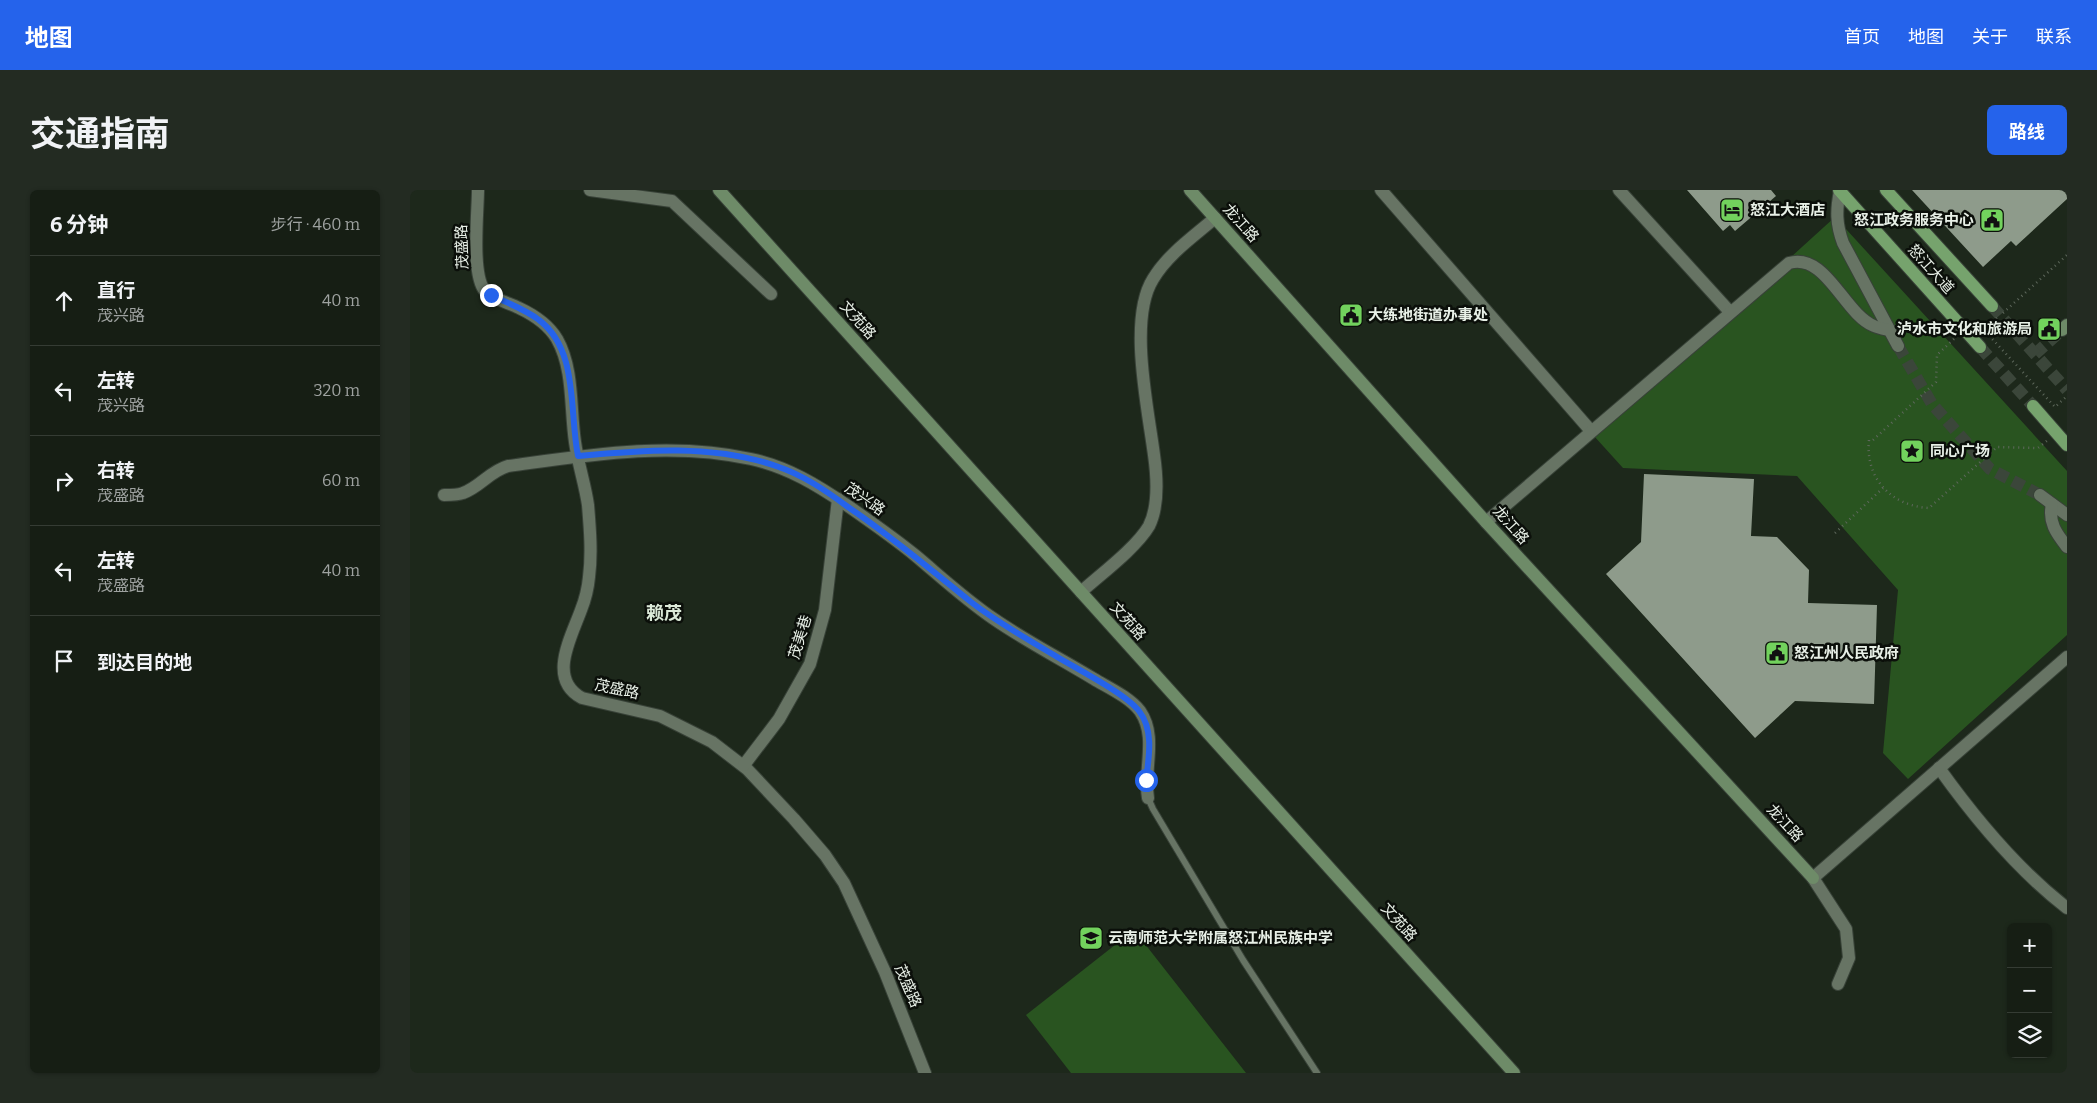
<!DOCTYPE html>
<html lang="zh">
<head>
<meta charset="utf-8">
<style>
  body { margin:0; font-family:Bitter,"Noto Sans SC",serif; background:#232b22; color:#f1f3f6 }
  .controls { position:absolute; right:15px; bottom:15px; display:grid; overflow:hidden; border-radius:8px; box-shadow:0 1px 4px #0004 }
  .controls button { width:45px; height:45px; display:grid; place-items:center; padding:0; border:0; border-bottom:1px solid #353c34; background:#161e14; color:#f1f3f6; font:25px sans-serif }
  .stop { position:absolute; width:15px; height:15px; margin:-11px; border:4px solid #2563eb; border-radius:50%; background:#fff }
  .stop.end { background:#2563eb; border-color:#fff; box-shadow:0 1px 5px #0008 }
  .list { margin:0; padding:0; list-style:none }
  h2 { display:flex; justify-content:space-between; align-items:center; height:65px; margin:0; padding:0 20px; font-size:21px }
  h2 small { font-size:16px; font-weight:400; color:#9ea2a0 }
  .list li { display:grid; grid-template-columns:32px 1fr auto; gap:15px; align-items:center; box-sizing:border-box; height:90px; padding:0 20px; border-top:1px solid #353c34 }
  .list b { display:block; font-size:19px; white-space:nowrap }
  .list p { margin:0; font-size:16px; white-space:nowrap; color:#9ea2a0 }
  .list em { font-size:16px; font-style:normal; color:#9ea2a0 }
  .icon { flex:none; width:28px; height:28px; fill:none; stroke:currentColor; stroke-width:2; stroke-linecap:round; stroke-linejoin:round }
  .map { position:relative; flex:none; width:1657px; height:883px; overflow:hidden; border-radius:8px }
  header { display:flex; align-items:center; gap:30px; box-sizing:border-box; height:70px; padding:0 25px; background:#2563eb; color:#fff }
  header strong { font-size:24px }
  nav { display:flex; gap:28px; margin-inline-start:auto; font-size:18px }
  .intro { display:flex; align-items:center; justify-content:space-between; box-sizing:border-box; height:120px; padding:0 30px }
  h1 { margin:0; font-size:35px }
  .button { padding:12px 22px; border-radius:8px; background:#2563eb; color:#fff; font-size:18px; font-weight:700 }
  main { display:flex; gap:30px; padding:0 30px }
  aside { flex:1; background:#161e14; border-radius:8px; box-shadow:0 1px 4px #0004 }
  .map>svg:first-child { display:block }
</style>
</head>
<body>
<header>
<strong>地图</strong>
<nav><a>首页</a><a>地图</a><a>关于</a><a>联系</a></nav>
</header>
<div class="intro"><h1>交通指南</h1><a class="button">路线</a></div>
<main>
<aside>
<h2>6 分钟<small>步行 · 460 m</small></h2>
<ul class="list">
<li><svg class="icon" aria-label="ahead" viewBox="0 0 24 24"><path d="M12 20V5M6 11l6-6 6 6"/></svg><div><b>直行</b><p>茂兴路</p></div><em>40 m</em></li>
<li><svg class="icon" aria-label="left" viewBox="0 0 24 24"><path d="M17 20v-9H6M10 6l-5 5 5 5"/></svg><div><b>左转</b><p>茂兴路</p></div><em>320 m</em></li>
<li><svg class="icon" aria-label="right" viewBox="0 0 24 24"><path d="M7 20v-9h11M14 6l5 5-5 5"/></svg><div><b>右转</b><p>茂盛路</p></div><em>60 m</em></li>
<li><svg class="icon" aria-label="left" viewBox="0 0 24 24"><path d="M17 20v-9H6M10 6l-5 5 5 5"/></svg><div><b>左转</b><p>茂盛路</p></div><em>40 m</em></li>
<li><svg class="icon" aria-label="arrive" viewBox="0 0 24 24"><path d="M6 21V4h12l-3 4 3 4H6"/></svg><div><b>到达目的地</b></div></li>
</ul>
</aside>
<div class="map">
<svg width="1657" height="883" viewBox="0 0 1657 883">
  <rect width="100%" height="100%" fill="#1d281b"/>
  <g fill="#295420">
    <polygon points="1425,27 1657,281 1657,445 1498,589 1473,563 1488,400 1387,286 1213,278 1184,246"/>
    <polygon points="724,740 836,883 661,883 616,825"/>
  </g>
  <g fill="#8e9b8b">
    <polygon points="1277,0 1361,0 1366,6 1325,41 1320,35 1313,41"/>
    <polygon points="1502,0 1657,0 1657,9 1606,56 1601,51 1573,77"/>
    <polygon points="1234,284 1344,289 1341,346 1367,347 1399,380 1398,413 1467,415 1464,514 1385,511 1345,548 1196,384 1231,352"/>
  </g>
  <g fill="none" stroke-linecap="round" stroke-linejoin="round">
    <polyline stroke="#3b463a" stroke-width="12" stroke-dasharray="12 6" stroke-linecap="butt" points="1488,156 1522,214 1580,279 1630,305"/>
    <polyline stroke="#3b463a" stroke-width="12" stroke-dasharray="12 6" stroke-linecap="butt" points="1625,164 1652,140"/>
    <g stroke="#3b463a" stroke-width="12" stroke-dasharray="12 6" stroke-linecap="butt">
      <polyline points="1582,116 1657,200"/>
      <polyline points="1570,157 1623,216"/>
    </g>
    <g stroke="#384238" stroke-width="8">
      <polyline id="lane" points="738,608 743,619 833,770 907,883"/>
    </g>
    <g stroke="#384238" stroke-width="14">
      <g id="street">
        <path d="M 68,0 C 68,21 61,85 75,101 C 83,109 99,113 109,118 C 124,125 138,134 147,149 C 164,179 160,219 165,252 C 168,274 175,294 178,315 C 180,339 182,364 179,387 C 178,398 175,410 171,420 C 161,448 137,489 172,508 L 250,526 L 302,552 L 337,579 L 384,629 L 415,665 L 434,693 L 475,782 L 515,883"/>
        <polyline points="180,0 262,11 361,104"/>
        <polyline points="971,0 1181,241"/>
        <polyline points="1209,0 1320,122"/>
        <path d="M 1430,1 C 1426,20 1426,34 1433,53 L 1488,156"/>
        <path d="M 34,305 C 40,305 48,305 53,303 C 70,297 80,281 98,276 C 177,265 262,251 341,269 C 378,277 407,295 438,316 C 461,332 484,348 506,366 C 531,387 556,410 584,429 C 616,451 651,469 684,489 C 699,498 719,507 730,521 C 748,547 733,580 738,608"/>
        <polyline points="1630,305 1657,325"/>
        <path d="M 1642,314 C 1638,332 1646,343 1657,357"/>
        <path d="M 1076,332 L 1379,73 C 1416,62 1434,124 1464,136 C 1468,138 1474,139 1479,140"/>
        <path d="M 671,402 C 691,384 726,358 739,336 C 749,316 747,286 744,265 C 738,218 718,129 743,89 C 758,64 783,47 805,28"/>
        <polyline points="334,575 369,529 400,474 415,420 428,309"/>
        <path d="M 1529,578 C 1564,627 1609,681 1657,718"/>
        <polyline points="1428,794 1439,768 1436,739 1403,688 1657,467"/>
      </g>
    </g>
    <g stroke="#384238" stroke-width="14">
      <g id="secondary">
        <polyline points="309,0 1104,883"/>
        <polyline points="780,0 1076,332 1403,688"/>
        <polyline points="1652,140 1657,135"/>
      </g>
    </g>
    <g stroke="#384238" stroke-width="14">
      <g id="primary">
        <polyline points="1429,0 1570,157"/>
        <polyline points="1476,0 1582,116"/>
        <polyline points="1623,216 1657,255"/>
      </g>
    </g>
    <g stroke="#5e685c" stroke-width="2.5" stroke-dasharray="1 4" stroke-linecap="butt">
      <polyline points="1593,123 1657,65"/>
      <polyline points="1587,128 1574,140 1645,217 1657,206"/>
      <path d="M 1459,250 C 1455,288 1481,316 1519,318 L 1587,257 L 1628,258 L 1638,250"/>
      <polyline points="1463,250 1526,192 1527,165 1546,147"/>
      <polyline points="1425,343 1473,298"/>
    </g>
    <use href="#lane" stroke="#677464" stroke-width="6"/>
    <use href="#street" stroke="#677464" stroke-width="12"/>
    <use href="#secondary" stroke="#6e8b68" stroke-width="12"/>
    <use href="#primary" stroke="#76a36d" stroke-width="12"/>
  </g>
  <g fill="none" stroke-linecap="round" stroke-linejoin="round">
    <path stroke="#2563eb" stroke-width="6" d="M 81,105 C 97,113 115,119 129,130 C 169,160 159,222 168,266 C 233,260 303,254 366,276 C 393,285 415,300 438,317 C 481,346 520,379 561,412 C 587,432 615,448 644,465 C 665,478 715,503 729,521 C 744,540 739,567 736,590"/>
  </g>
  <defs>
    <g id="hotel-square" transform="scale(1.25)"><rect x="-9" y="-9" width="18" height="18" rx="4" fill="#72d25d" stroke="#0b0f0a"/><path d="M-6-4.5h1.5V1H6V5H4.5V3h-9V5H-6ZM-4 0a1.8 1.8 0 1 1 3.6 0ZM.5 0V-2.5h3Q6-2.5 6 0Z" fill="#111"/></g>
    <g id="civic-square" transform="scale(1.25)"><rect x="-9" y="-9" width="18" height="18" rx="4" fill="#72d25d" stroke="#0b0f0a"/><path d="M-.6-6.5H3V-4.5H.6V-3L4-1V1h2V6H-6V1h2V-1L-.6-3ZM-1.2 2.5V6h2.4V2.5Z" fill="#111"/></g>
    <g id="sight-square" transform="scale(1.25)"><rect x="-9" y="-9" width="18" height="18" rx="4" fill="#72d25d" stroke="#0b0f0a"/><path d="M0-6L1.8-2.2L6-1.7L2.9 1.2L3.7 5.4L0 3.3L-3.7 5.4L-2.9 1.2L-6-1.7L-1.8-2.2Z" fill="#111"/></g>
    <g id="school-square" transform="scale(1.25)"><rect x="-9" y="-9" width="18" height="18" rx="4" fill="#72d25d" stroke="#0b0f0a"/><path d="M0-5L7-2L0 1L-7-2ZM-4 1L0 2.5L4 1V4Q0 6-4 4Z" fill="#111"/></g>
  </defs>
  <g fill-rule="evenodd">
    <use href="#hotel-square" x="1322" y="20"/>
    <use href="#civic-square" x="1582" y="30"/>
    <use href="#civic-square" x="941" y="125"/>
    <use href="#civic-square" x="1639" y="139"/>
    <use href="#sight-square" x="1502" y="261"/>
    <use href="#civic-square" x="1367" y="463"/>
    <use href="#school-square" x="681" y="748"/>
  </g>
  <g text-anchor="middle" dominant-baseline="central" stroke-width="5" stroke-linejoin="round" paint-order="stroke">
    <g font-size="15" font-weight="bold" fill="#e8f0e7" stroke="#0b0f0a" text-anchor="start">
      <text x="1340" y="20">怒江大酒店</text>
      <text x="1564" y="30" text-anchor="end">怒江政务服务中心</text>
      <text x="958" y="125">大练地街道办事处</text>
      <text x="1622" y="139" text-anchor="end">泸水市文化和旅游局</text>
      <text x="1520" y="261">同心广场</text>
      <text x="1384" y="463">怒江州人民政府</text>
      <text x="698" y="748">云南师范大学附属怒江州民族中学</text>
    </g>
    <g font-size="15" fill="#e8f0e7" stroke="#0b0f0a">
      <text transform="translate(831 33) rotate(48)">龙江路</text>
      <text transform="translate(52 57) rotate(-92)">茂盛路</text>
      <text transform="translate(1521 79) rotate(48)">怒江大道</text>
      <text transform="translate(448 130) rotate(48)">文苑路</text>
      <text transform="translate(455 309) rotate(35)">茂兴路</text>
      <text transform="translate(1101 335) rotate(48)">龙江路</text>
      <text transform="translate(718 431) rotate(48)">文苑路</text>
      <text transform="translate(390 447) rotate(-73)">茂美巷</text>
      <text transform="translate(207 499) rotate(12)">茂盛路</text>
      <text transform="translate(1375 633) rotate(47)">龙江路</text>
      <text transform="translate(989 732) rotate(48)">文苑路</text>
      <text transform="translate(498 796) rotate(67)">茂盛路</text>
    </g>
    <g font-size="18" font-weight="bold" fill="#dbe9d8" stroke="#0b0f0a">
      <text x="254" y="423">赖茂</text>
    </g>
  </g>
</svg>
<div class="controls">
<button>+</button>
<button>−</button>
<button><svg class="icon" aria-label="layers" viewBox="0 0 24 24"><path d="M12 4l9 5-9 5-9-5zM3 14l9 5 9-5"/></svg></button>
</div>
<div class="stop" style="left:736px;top:590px"></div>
<div class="stop end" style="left:81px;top:105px"></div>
</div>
</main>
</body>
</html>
